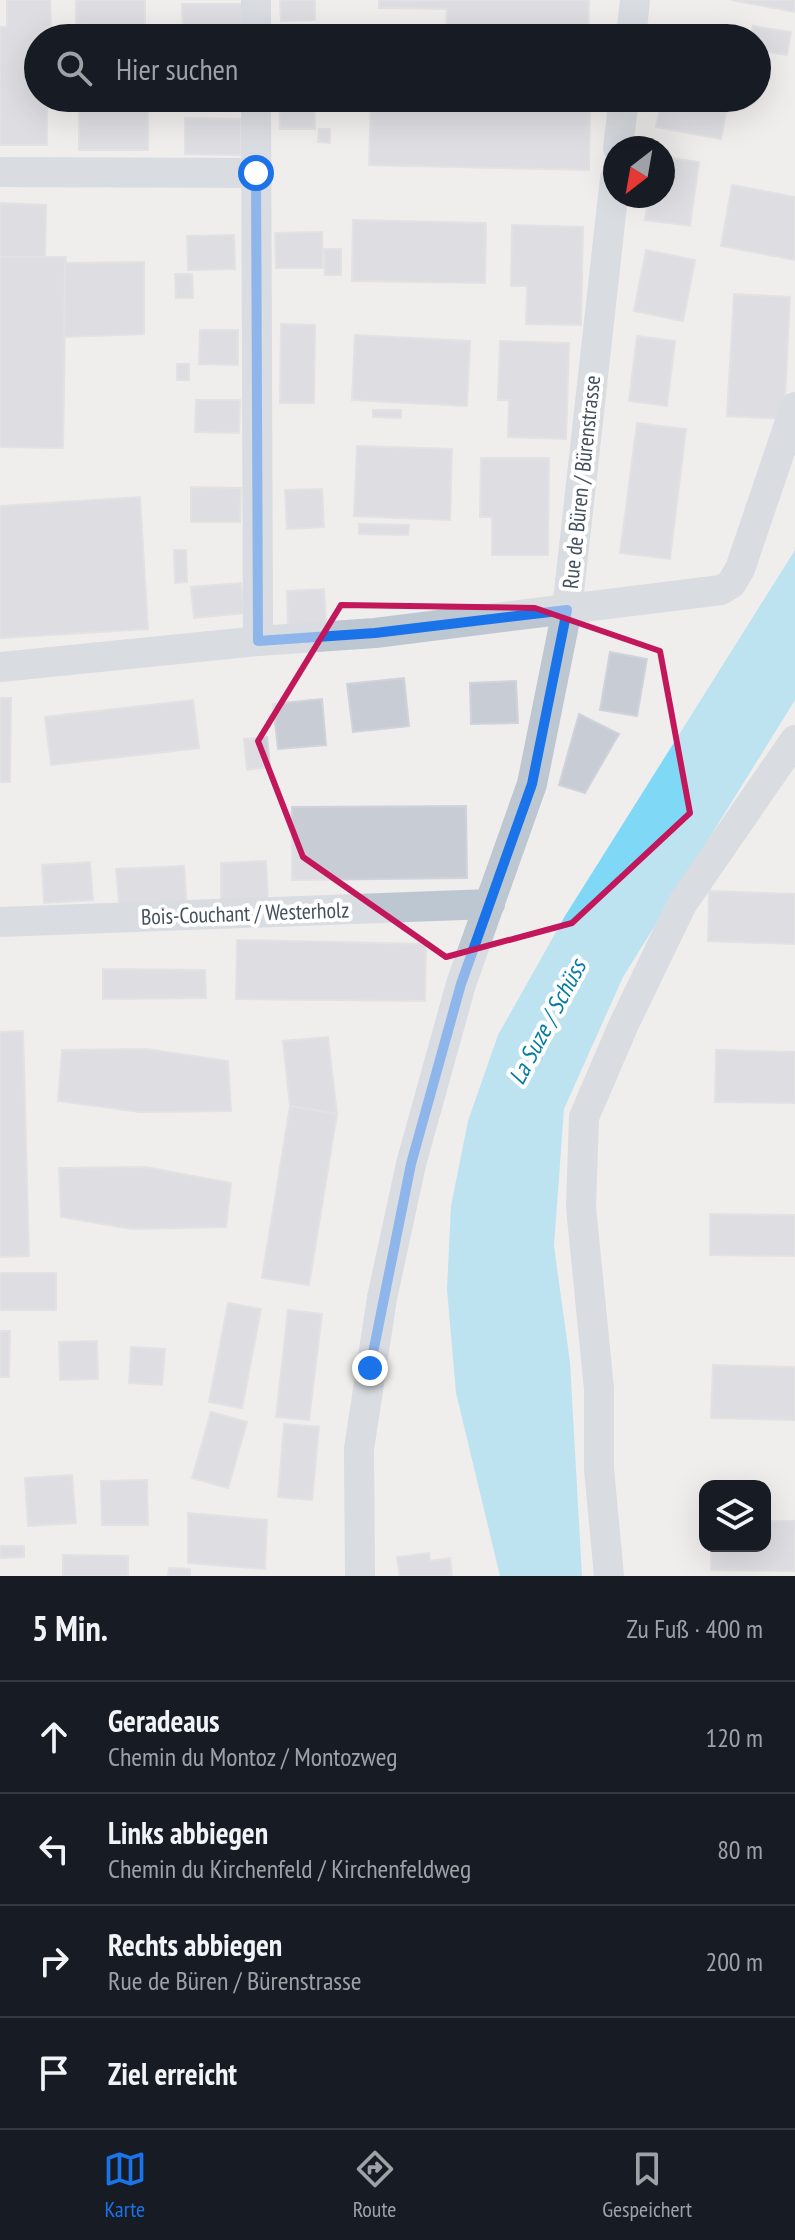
<!DOCTYPE html>
<html lang="de">
<head>
<meta charset="utf-8">
<style>
  body { margin:0; font-family:"PT Sans Narrow",sans-serif; background:#20242c; color:#f1f3f6 }
  .controls { position:absolute; right:24px; bottom:24px; display:grid; overflow:hidden; border-radius:16px; box-shadow:0 8px 32px #0002 }
  .controls button { width:72px; height:72px; display:grid; place-items:center; padding:0; border:0; border-bottom:2px solid #363941; background:#171b24; color:#f1f3f6; font:40px sans-serif }
  .compass { position:absolute; left:603px; top:136px; width:72px; height:72px; border-radius:50%; background:#171b24; box-shadow:0 8px 32px #0002; rotate:211deg }
  .stop { position:absolute; width:24px; height:24px; margin:-18px; border:6px solid #1a73e8; border-radius:50%; background:#fff }
  .stop.end { background:#1a73e8; border-color:#fff; box-shadow:0 2px 8px #0008 }
  .list { margin:0; padding:0; list-style:none }
  h2 { display:flex; justify-content:space-between; align-items:center; height:104px; margin:0; padding:0 32px; font-size:34px }
  h2 small { font-size:26px; font-weight:400; color:#9ea1a6 }
  .list li { display:grid; grid-template-columns:52px 1fr auto; gap:24px; align-items:center; box-sizing:border-box; height:112px; padding:0 32px; border-top:2px solid #363941 }
  .list b { display:block; font-size:30px; white-space:nowrap }
  .list p { margin:0; font-size:26px; white-space:nowrap; color:#9ea1a6 }
  .list em { font-size:26px; font-style:normal; color:#9ea1a6 }
  .icon { flex:none; width:44px; height:44px; fill:none; stroke:currentColor; stroke-width:2; stroke-linecap:round; stroke-linejoin:round }
  .map { position:relative; flex:none; width:795px; height:1576px; overflow:hidden }
  .search { position:absolute; background:#171b24; box-shadow:0 8px 32px #0002; left:24px; right:24px; top:24px; height:88px; display:flex; align-items:center; gap:20px; box-sizing:border-box; padding:0 28px; border-radius:44px; color:#9ea1a6; font-size:30px }
  .sheet { height:552px; background:#171b24 }
  nav { display:flex; justify-content:space-around; align-items:center; box-sizing:border-box; height:112px; border-top:2px solid #363941; background:#171b24; font-size:22px; color:#9ea1a6 }
  nav a { display:grid; justify-items:center; gap:4px }
  nav .on { color:#1a73e8 }
  .map>svg:first-child { display:block }
</style>
</head>
<body>
<div class="map">
<svg width="795" height="1576" viewBox="0 0 795 1576">
  <rect width="100%" height="100%" fill="#f0eded"/>
  <polygon fill="#7fd8f5" points="795,550 795,700 623,977 564,1109 554,1246 570,1362 582,1576 500,1576 456,1393 447,1289 451,1206 468,1121 498,1035 565,916"/>
  <g fill="#c8ccd4" stroke="#d0d3da" stroke-width="2">
    <polygon points="7,0 50,0 51,27 46,27 46,38 38,38 38,98 47,98 47,145 0,145 0,27 7,27"/>
    <polygon points="76,0 145,0 145,27 76,26"/>
    <polygon points="280,0 315,0 315,20 281,21"/>
    <polygon points="379,0 589,0 588,38 514,36 514,30 446,29 447,9 379,8"/>
    <polygon points="731,0 795,0 795,12"/>
    <polygon points="182,4 252,4 252,36 183,37"/>
    <polygon points="753,26 791,32 787,55 757,50 757,38 751,38"/>
    <polygon points="674,32 704,38 673,38"/>
    <rect x="79" y="98" width="69" height="52"/>
    <polygon points="279,98 314,98 315,129 280,129"/>
    <polygon points="371,98 590,98 589,170 369,165"/>
    <polygon points="662,98 729,98 721,139 656,127"/>
    <polygon points="185,118 241,119 241,155 185,154"/>
    <polygon points="319,129 330,129 330,143 318,142"/>
    <polygon points="663,157 699,162 690,226 645,220 649,196 663,196"/>
    <polygon points="732,185 795,197 795,260 721,246"/>
    <polygon points="0,203 46,205 45,258 0,257"/>
    <polygon points="353,220 486,223 485,283 352,281"/>
    <polygon points="512,225 583,227 581,325 526,324 527,286 511,286"/>
    <polygon points="322,232 323,268 276,268 275,233"/>
    <polygon points="234,235 235,269 188,270 187,236"/>
    <polygon points="324,249 341,249 341,275 325,275"/>
    <polygon points="646,250 695,260 683,321 634,311"/>
    <polygon points="0,257 66,257 63,448 0,447"/>
    <polygon points="144,262 144,334 64,337 65,263"/>
    <polygon points="175,274 192,274 193,298 176,298"/>
    <polygon points="734,294 790,297 784,419 727,416"/>
    <polygon points="281,324 315,325 314,403 280,403"/>
    <polygon points="200,330 238,330 238,365 199,364"/>
    <polygon points="355,335 470,341 467,406 352,400"/>
    <polygon points="637,336 675,341 667,406 629,401"/>
    <polygon points="500,341 569,343 566,439 508,437 509,400 498,400"/>
    <rect x="177" y="364" width="12" height="16"/>
    <polygon points="196,400 240,400 239,433 195,432"/>
    <polygon points="373,410 401,410 401,418 373,417"/>
    <polygon points="637,423 686,429 670,559 620,553"/>
    <polygon points="357,446 452,449 450,520 354,516"/>
    <polygon points="481,458 549,458 548,555 492,555 492,517 480,517"/>
    <polygon points="191,487 241,488 240,522 191,522"/>
    <polygon points="322,489 324,527 287,529 285,490"/>
    <polygon points="140,497 148,629 0,638 0,506"/>
    <polygon points="359,524 409,525 408,535 359,534"/>
    <polygon points="174,550 186,550 187,582 175,583"/>
    <polygon points="241,583 244,613 194,618 191,587"/>
    <polygon points="324,589 326,623 288,625 287,591"/>
    <polygon points="610,652 647,659 637,716 600,710"/>
    <polygon points="404,678 409,726 353,732 347,684"/>
    <polygon points="516,681 518,723 471,724 470,683"/>
    <polygon points="0,698 11,698 10,782 0,782"/>
    <polygon points="322,699 326,745 278,749 273,704"/>
    <polygon points="193,700 199,748 51,765 45,717"/>
    <polygon points="579,714 619,734 585,793 559,785"/>
    <polygon points="267,737 270,767 247,770 244,739"/>
    <polygon points="466,806 467,878 292,880 292,807"/>
    <polygon points="266,861 268,900 221,903 221,863"/>
    <polygon points="90,862 93,900 44,903 42,865"/>
    <polygon points="184,866 187,910 120,913 116,869"/>
    <polygon points="709,891 795,894 795,944 708,941"/>
    <polygon points="237,940 426,944 425,1001 236,999"/>
    <polygon points="103,969 205,970 206,998 103,999"/>
    <polygon points="23,1031 29,1256 0,1257 0,1032"/>
    <polygon points="328,1037 337,1114 290,1106 283,1041"/>
    <polygon points="146,1049 228,1061 231,1111 140,1112 58,1101 62,1050"/>
    <polygon points="716,1050 795,1052 795,1103 715,1102"/>
    <polygon points="290,1106 337,1114 309,1285 262,1278"/>
    <polygon points="145,1167 231,1183 226,1227 132,1229 61,1217 59,1168"/>
    <polygon points="710,1214 795,1215 795,1256 710,1255"/>
    <rect x="0" y="1273" width="56" height="37"/>
    <polygon points="228,1303 261,1309 242,1408 209,1402"/>
    <polygon points="288,1310 322,1314 309,1420 276,1417"/>
    <polygon points="0,1331 10,1331 9,1377 0,1377"/>
    <polygon points="97,1341 98,1379 60,1380 59,1342"/>
    <polygon points="131,1347 165,1349 162,1385 129,1383"/>
    <polygon points="713,1365 795,1367 795,1420 711,1418"/>
    <polygon points="211,1412 247,1422 228,1488 192,1478"/>
    <polygon points="284,1424 319,1427 312,1500 278,1497"/>
    <polygon points="72,1475 76,1523 28,1526 25,1478"/>
    <polygon points="147,1480 148,1525 102,1525 101,1481"/>
    <polygon points="188,1513 267,1520 265,1569 188,1563"/>
    <polygon points="765,1521 795,1521 795,1571 711,1570 711,1546 765,1546"/>
    <polygon points="0,1546 24,1546 24,1557 0,1558"/>
    <polygon points="429,1553 430,1561 450,1558 452,1576 400,1576 397,1557"/>
    <polygon points="63,1555 128,1556 128,1576 63,1576"/>
    <polygon points="169,1568 190,1569 190,1576 168,1576"/>
  </g>
  <g fill="none" stroke-linecap="round" stroke-linejoin="round">
    <g stroke="#bcc7d1" stroke-width="30">
      <polyline points="256,0 256,38"/>
      <polyline points="631,38 635,0"/>
      <polyline points="256,98 258,641"/>
      <polyline points="618,148 624,98"/>
      <polyline points="0,172 256,173"/>
      <polyline points="0,667 258,641 375,633 721,590 731,584 740,569 795,407"/>
      <polyline points="0,922 490,904"/>
      <polyline points="360,1576 359,1449 382,1298 411,1164 461,984 532,784 567,610 615,178"/>
      <polyline points="609,1576 599,1469 599,1389 581,1207 584,1117 624,1024 682,904 795,740"/>
    </g>
  </g>
  <g fill="none" stroke-linecap="round" stroke-linejoin="round">
    <polyline stroke="#1a73e8" stroke-width="10" points="256,173 258,641 375,633 567,610 532,784 461,984 411,1164 370,1368"/>
  </g>
  <path d="M0 0H795V1576H0ZM 341,605 L 535,608 L 660,651 L 690,813 L 572,923 L 446,957 L 303,857 L 258,741 Z" fill="#f0eded" fill-opacity=".55" fill-rule="evenodd"/>
  <path fill="none" stroke="#c2185b" stroke-width="6" stroke-linejoin="round" d="M 341,605 L 535,608 L 660,651 L 690,813 L 572,923 L 446,957 L 303,857 L 258,741 Z"/>
  <g text-anchor="middle" dominant-baseline="central" stroke-width="8" stroke-linejoin="round" paint-order="stroke">
    <g font-size="22" fill="#44505d" stroke="#fff">
      <text transform="translate(581 482) rotate(-84)">Rue de Büren / Bürenstrasse</text>
      <text transform="translate(245 913) rotate(-2)">Bois-Couchant / Westerholz</text>
    </g>
    <g font-size="24" font-style="italic" fill="#027ca3" stroke="#fff">
      <text transform="translate(547 1022) rotate(-62)">La Suze / Schüss</text>
    </g>
  </g>
</svg>
<div class="controls">
<button><svg class="icon" aria-label="layers" viewBox="0 0 24 24"><path d="M12 4l9 5-9 5-9-5zM3 14l9 5 9-5"/></svg></button>
</div>
<svg class="compass" viewBox="-18 -18 36 36"><path d="M0-13l5 13h-10z" fill="#e53935"/><path d="M0 13l5-13h-10z" fill="#9ea1a6"/></svg>
<div class="stop" style="left:256px;top:173px"></div>
<div class="stop end" style="left:370px;top:1368px"></div>
<div class="search"><svg class="icon" aria-label="search" viewBox="0 0 24 24"><circle cx="10" cy="10" r="6"/><path d="M15 15l6 6"/></svg>Hier suchen</div>
</div>
<section class="sheet">
<h2>5 Min.<small>Zu Fuß · 400 m</small></h2>
<ul class="list">
<li><svg class="icon" aria-label="ahead" viewBox="0 0 24 24"><path d="M12 20V5M6 11l6-6 6 6"/></svg><div><b>Geradeaus</b><p>Chemin du Montoz / Montozweg</p></div><em>120 m</em></li>
<li><svg class="icon" aria-label="left" viewBox="0 0 24 24"><path d="M17 20v-9H6M10 6l-5 5 5 5"/></svg><div><b>Links abbiegen</b><p>Chemin du Kirchenfeld / Kirchenfeldweg</p></div><em>80 m</em></li>
<li><svg class="icon" aria-label="right" viewBox="0 0 24 24"><path d="M7 20v-9h11M14 6l5 5-5 5"/></svg><div><b>Rechts abbiegen</b><p>Rue de Büren / Bürenstrasse</p></div><em>200 m</em></li>
<li><svg class="icon" aria-label="arrive" viewBox="0 0 24 24"><path d="M6 21V4h12l-3 4 3 4H6"/></svg><div><b>Ziel erreicht</b></div></li>
</ul>
</section>
<nav>
<a class="on"><svg class="icon" aria-label="map" viewBox="0 0 24 24"><path d="M3 6l6-2 6 2 6-2v14l-6 2-6-2-6 2zM9 4v14M15 6v14"/></svg>Karte</a>
<a><svg class="icon" aria-label="directions" viewBox="0 0 24 24"><path d="M12 3l9 9-9 9-9-9zM9 14v-3h6M13 9l2 2-2 2"/></svg>Route</a>
<a><svg class="icon" aria-label="saved" viewBox="0 0 24 24"><path d="M7 4h10v16l-5-4-5 4z"/></svg>Gespeichert</a>
</nav>
</body>
</html>
